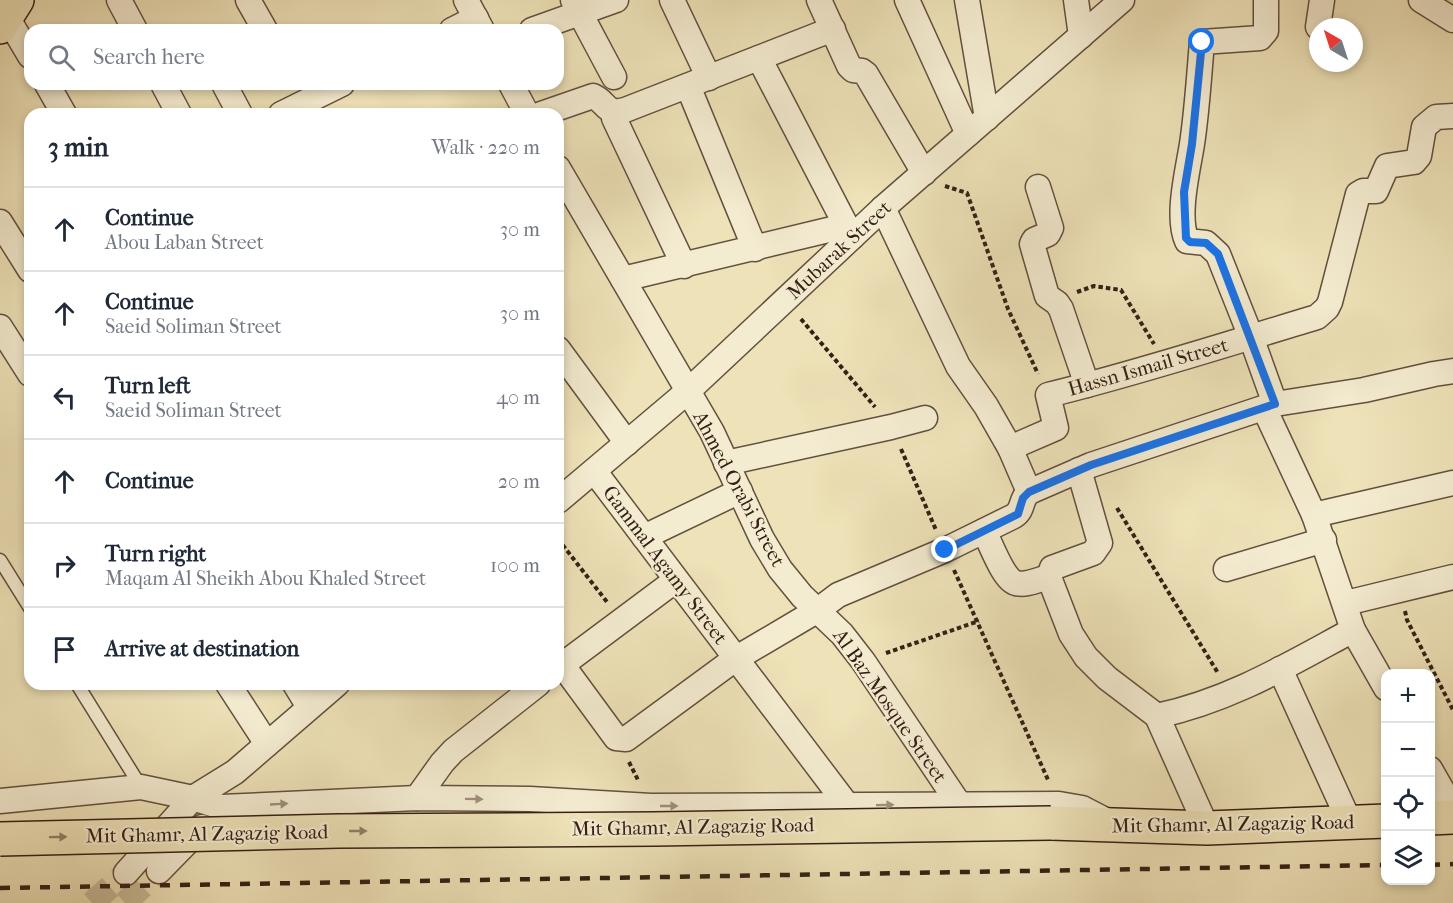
<!DOCTYPE html>
<html lang="en">
<head>
<meta charset="utf-8">
<style>
  body { margin:0; font-family:"IM FELL French Canon",serif; background:#f2f2f3; color:#1f2937 }
  .controls { position:absolute; right:18px; bottom:18px; display:grid; overflow:hidden; border-radius:12px; box-shadow:0 3px 9px #0003 }
  .controls button { width:54px; height:54px; display:grid; place-items:center; padding:0; border:0; border-bottom:2px solid #e0e1e3; background:#fff; color:#1f2937; font:30px sans-serif }
  .compass { position:absolute; left:1309px; top:18px; width:54px; height:54px; border-radius:50%; background:#fff; box-shadow:0 3px 9px #0003; rotate:321deg }
  .stop { position:absolute; width:18px; height:18px; margin:-14px; border:4px solid #1a73e8; border-radius:50%; background:#fff }
  .stop.end { background:#1a73e8; border-color:#fff; box-shadow:0 2px 6px #0008 }
  .list { margin:0; padding:0; list-style:none }
  h2 { display:flex; justify-content:space-between; align-items:center; height:78px; margin:0; padding:0 24px; font-size:26px }
  h2 small { font-size:20px; font-weight:400; color:#747a83 }
  .list li { display:grid; grid-template-columns:39px 1fr auto; gap:18px; align-items:center; box-sizing:border-box; height:84px; padding:0 24px; border-top:2px solid #e0e1e3 }
  .list b { display:block; font-size:22px; white-space:nowrap }
  .list p { margin:0; font-size:20px; white-space:nowrap; color:#747a83 }
  .list em { font-size:20px; font-style:normal; color:#747a83 }
  .icon { flex:none; width:33px; height:33px; fill:none; stroke:currentColor; stroke-width:2; stroke-linecap:round; stroke-linejoin:round }
  .map { position:relative; flex:none; width:1453px; height:903px; overflow:hidden }
  .search { position:absolute; background:#fff; box-shadow:0 3px 9px #0003; left:24px; top:24px; width:540px; height:66px; display:flex; align-items:center; gap:15px; box-sizing:border-box; padding:0 21px; border-radius:18px; color:#747a83; font-size:22px }
  .panel { position:absolute; background:#fff; box-shadow:0 3px 9px #0003; left:24px; top:108px; width:540px; height:582px; border-radius:18px }
  .map>svg:first-child { display:block }
</style>
</head>
<body>
<div class="map">
<svg width="1453" height="903" viewBox="0 0 1453 903">
  <rect width="100%" height="100%" fill="#eee2b8"/>
  <filter id="stains"><feTurbulence type="fractalNoise" baseFrequency=".00333" numOctaves="4"/><feColorMatrix values="0 0 0 0 .2 0 0 0 0 .09 0 0 0 0 .02 0 0 0 .5 -.17"/></filter>
  <radialGradient id="worn" r=".72"><stop offset=".6" stop-color="#630" stop-opacity="0"/><stop offset="1" stop-color="#630" stop-opacity=".3"/></radialGradient>
  <g fill="none" stroke-linecap="round" stroke-linejoin="round">
    <g stroke="#c9bb98" stroke-width="24" stroke-dasharray="24 12" stroke-linecap="butt">
      <polyline points="92,903 126,873"/>
      <polyline points="125,903 159,871"/>
    </g>
    <g stroke="#63503e" stroke-width="15">
      <g id="lane">
        <polyline points="0,560 30,608"/>
        <polyline points="77,684 141,787"/>
      </g>
    </g>
    <g stroke="#63503e" stroke-width="27">
      <g id="street">
        <polyline points="119,0 135,30"/>
        <polyline points="248,0 265,30"/>
        <polyline points="466,0 482,30"/>
        <polyline points="573,0 614,77"/>
        <polyline points="672,0 709,78"/>
        <polyline points="819,0 849,66 853,70 862,71 866,74 924,173"/>
        <polyline points="907,0 968,134"/>
        <polyline points="967,0 987,118"/>
        <polyline points="1076,0 1081,36"/>
        <path d="M 1266,0 L 1266,31 L 1260,38 L 1202,42 C 1199,76 1197,111 1192,144 C 1188,170 1176,216 1187,241 L 1206,243 L 1218,254 L 1251,337 L 1275,404"/>
        <polyline points="1421,0 1453,20"/>
        <polyline points="7,17 30,56"/>
        <polyline points="1318,27 1322,0"/>
        <polyline points="452,30 476,18"/>
        <polyline points="532,30 616,0"/>
        <polyline points="759,58 852,237"/>
        <polyline points="47,84 64,114"/>
        <polyline points="163,84 179,114"/>
        <polyline points="224,84 240,114"/>
        <polyline points="511,84 527,114"/>
        <polyline points="688,86 755,249"/>
        <polyline points="616,112 614,118 684,266"/>
        <polyline points="281,114 342,84"/>
        <path d="M 541,114 L 593,96 C 607,102 605,115 625,110 L 833,29"/>
        <polyline points="558,168 712,432 762,539 780,569 802,596 842,634 863,661 959,804"/>
        <polyline points="1038,187 1051,228 1048,234 1034,240 1032,244 1047,296 1057,303 1061,309 1087,385"/>
        <polyline points="883,208 958,366 986,406 1010,448 1029,492"/>
        <polyline points="0,222 30,270"/>
        <polyline points="623,279 845,226"/>
        <polyline points="0,327 30,374"/>
        <polyline points="558,349 627,443"/>
        <polyline points="1264,408 1314,515 1353,630 1386,688"/>
        <path d="M 1010,448 L 1056,428 L 1048,395 C 1138,373 1227,344 1317,317 L 1327,308 L 1330,302 L 1358,194 L 1363,191 L 1376,191 L 1387,166 L 1414,162 L 1419,156 L 1424,127 L 1436,117 L 1453,116"/>
        <polyline points="726,463 891,427 925,418"/>
        <polyline points="1079,470 1100,543 1093,553 1052,568 1049,577 1071,634 1086,657 1107,678 1157,716 1207,828"/>
        <polyline points="595,472 847,805"/>
        <polyline points="558,501 687,392 883,208 1122,0"/>
        <polyline points="1314,515 1453,483"/>
        <path d="M 984,531 C 990,542 1004,581 1016,583 C 1026,586 1040,579 1049,577"/>
        <polyline points="644,537 740,491"/>
        <polyline points="1226,569 1324,540"/>
        <polyline points="1346,603 1453,577"/>
        <path d="M 558,659 L 616,738 L 626,739 L 735,659 L 818,610 L 838,595 L 945,550 L 1014,516 C 1024,510 1020,499 1029,492 L 1091,465 L 1275,404 L 1364,390 L 1434,374 L 1453,371"/>
        <polyline points="558,668 676,580"/>
        <polyline points="1280,669 1350,823"/>
        <polyline points="228,684 267,744"/>
        <polyline points="295,684 309,707"/>
        <path d="M 1157,716 C 1231,700 1288,665 1353,630"/>
        <polyline points="1430,769 1453,809"/>
        <polyline points="417,798 442,763 453,751 538,684"/>
        <polyline points="0,801 141,787 193,798 221,807 417,798 530,799 651,806 1059,804 1082,808 1109,822"/>
        <polyline points="159,871 202,827"/>
        <polyline points="126,873 193,798 235,772 337,684"/>
      </g>
    </g>
    <g stroke="#352016" stroke-width="36">
      <g id="highway">
        <polyline points="0,27 17,0"/>
        <polyline points="1430,818 1453,817"/>
        <polyline points="1051,823 1207,828 1386,821"/>
      </g>
    </g>
    <g stroke="#352016" stroke-width="4" stroke-dasharray="4.5 3" stroke-linecap="butt">
      <polyline points="945,186 967,193 1008,309 1038,374"/>
      <polyline points="1077,292 1094,286 1121,290 1154,344"/>
      <polyline points="801,319 875,407"/>
      <polyline points="901,449 936,530"/>
      <polyline points="1117,508 1218,673"/>
      <polyline points="558,539 607,602"/>
      <polyline points="954,570 1049,782"/>
      <polyline points="1405,611 1407,620 1453,710"/>
      <polyline points="886,653 979,621"/>
      <polyline points="629,762 639,782"/>
    </g>
    <use href="#lane" stroke="#f4ecd1" stroke-width="12"/>
    <use href="#street" stroke="#f4ecd1" stroke-width="24"/>
    <use href="#highway" stroke="#eee2b8" stroke-width="33"/>
    <g stroke="#352016" stroke-width="4.5" stroke-dasharray="10 10" stroke-linecap="butt">
      <polyline points="1430,865 1453,864"/>
      <polyline points="0,888 1386,865"/>
    </g>
    <g stroke="#352016" stroke-width="36" stroke-linecap="butt">
      <polyline id="highway-bridge" points="0,839 339,831 654,829 1051,823"/>
    </g>
    <use href="#highway-bridge" stroke="#eee2b8" stroke-width="33"/>
  </g>
  <defs><path id="oneway-solid" d="M-6-.8H1V-3.2L6.5 0L1 3.2V.8H-6Z" transform="scale(1.5)"/></defs>
  <g fill="#9e907d">
    <use href="#oneway-solid" transform="translate(474 799) rotate(1)"/>
    <use href="#oneway-solid" transform="translate(279 804) rotate(-3)"/>
    <use href="#oneway-solid" transform="translate(885 805) rotate(-1)"/>
    <use href="#oneway-solid" transform="translate(669 806)"/>
  </g>
  <g fill="#928167">
    <use href="#oneway-solid" transform="translate(358 831)"/>
    <use href="#oneway-solid" transform="translate(58 837) rotate(-1)"/>
  </g>
  <g fill="none" stroke-linecap="round" stroke-linejoin="round">
    <polyline stroke="#1a73e8" stroke-width="8" points="945,550 1018,514 1023,498 1029,492 1091,465 1275,404 1218,254 1206,243 1190,242 1186,238 1184,192 1192,144 1202,42"/>
  </g>
  <g text-anchor="middle" dominant-baseline="central" stroke-width="4.5" stroke-linejoin="round" paint-order="stroke">
    <g font-size="20" fill="#352016" stroke="#f4ecd1">
      <text transform="translate(839 250) rotate(-43)">Mubarak Street</text>
      <text transform="translate(1148 367) rotate(-16)">Hassn Ismail Street</text>
      <text transform="translate(739 489) rotate(62)">Ahmed Orabi Street</text>
      <text transform="translate(665 565) rotate(53)">Gammal Agamy Street</text>
      <text transform="translate(890 706) rotate(55)">Al Baz Mosque Street</text>
      <text transform="translate(1233 824) rotate(-1)">Mit Ghamr, Al Zagazig Road</text>
      <text transform="translate(693 827) rotate(-1)">Mit Ghamr, Al Zagazig Road</text>
      <text transform="translate(207 834) rotate(-1)">Mit Ghamr, Al Zagazig Road</text>
    </g>
  </g>
  <rect width="100%" height="100%" filter="url(#stains)"/>
  <rect width="100%" height="100%" fill="url(#worn)"/>
</svg>
<div class="controls">
<button>+</button>
<button>−</button>
<button><svg class="icon" aria-label="locate" viewBox="0 0 24 24"><circle cx="12" cy="12" r="6"/><path d="M12 2v4M12 18v4M2 12h4M18 12h4"/></svg></button>
<button><svg class="icon" aria-label="layers" viewBox="0 0 24 24"><path d="M12 4l9 5-9 5-9-5zM3 14l9 5 9-5"/></svg></button>
</div>
<svg class="compass" viewBox="-18 -18 36 36"><path d="M0-13l5 13h-10z" fill="#e53935"/><path d="M0 13l5-13h-10z" fill="#747a83"/></svg>
<div class="stop" style="left:1202px;top:42px"></div>
<div class="stop end" style="left:945px;top:550px"></div>
<div class="search"><svg class="icon" aria-label="search" viewBox="0 0 24 24"><circle cx="10" cy="10" r="6"/><path d="M15 15l6 6"/></svg>Search here</div>
<section class="panel">
<h2>3 min<small>Walk · 220 m</small></h2>
<ul class="list">
<li><svg class="icon" aria-label="ahead" viewBox="0 0 24 24"><path d="M12 20V5M6 11l6-6 6 6"/></svg><div><b>Continue</b><p>Abou Laban Street</p></div><em>30 m</em></li>
<li><svg class="icon" aria-label="ahead" viewBox="0 0 24 24"><path d="M12 20V5M6 11l6-6 6 6"/></svg><div><b>Continue</b><p>Saeid Soliman Street</p></div><em>30 m</em></li>
<li><svg class="icon" aria-label="left" viewBox="0 0 24 24"><path d="M17 20v-9H6M10 6l-5 5 5 5"/></svg><div><b>Turn left</b><p>Saeid Soliman Street</p></div><em>40 m</em></li>
<li><svg class="icon" aria-label="ahead" viewBox="0 0 24 24"><path d="M12 20V5M6 11l6-6 6 6"/></svg><div><b>Continue</b></div><em>20 m</em></li>
<li><svg class="icon" aria-label="right" viewBox="0 0 24 24"><path d="M7 20v-9h11M14 6l5 5-5 5"/></svg><div><b>Turn right</b><p>Maqam Al Sheikh Abou Khaled Street</p></div><em>100 m</em></li>
<li><svg class="icon" aria-label="arrive" viewBox="0 0 24 24"><path d="M6 21V4h12l-3 4 3 4H6"/></svg><div><b>Arrive at destination</b></div></li>
</ul>
</section>
</div>
</body>
</html>
